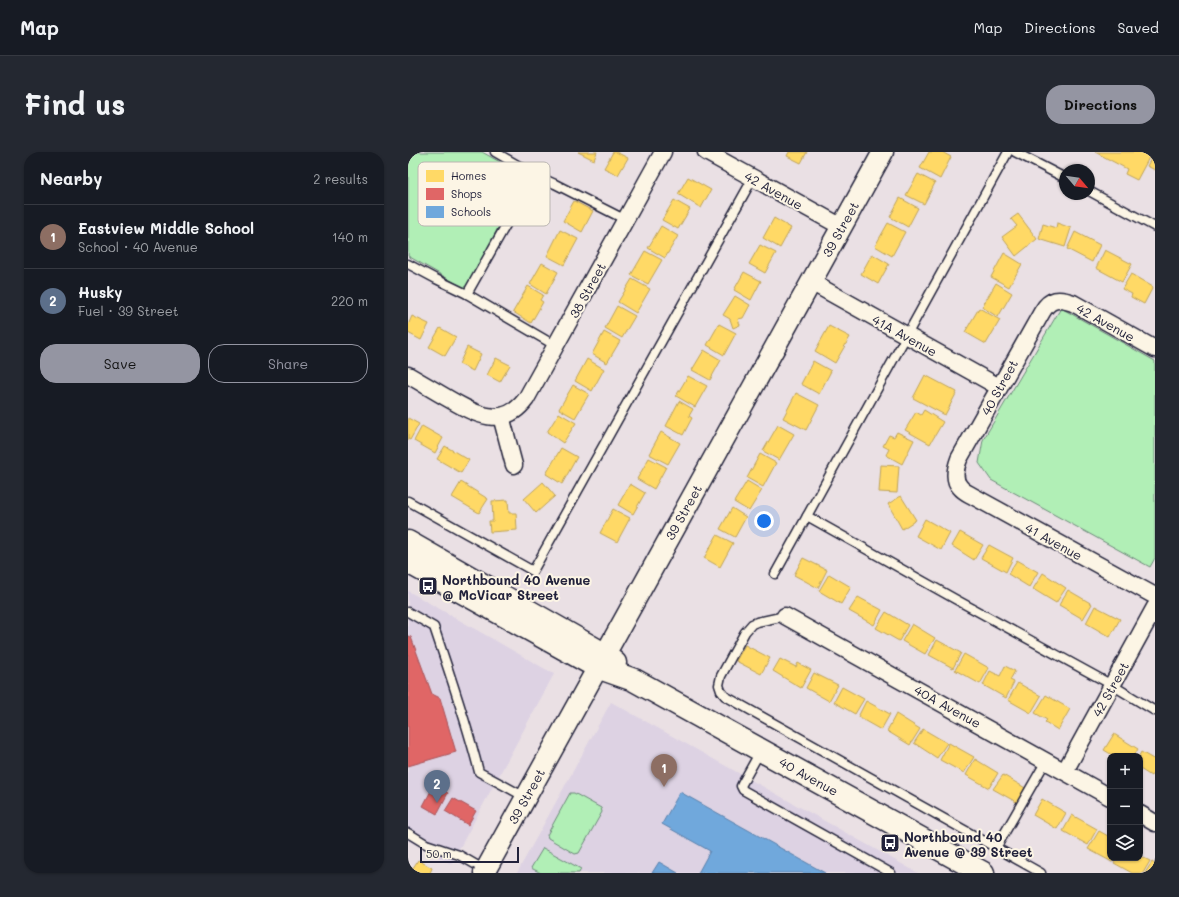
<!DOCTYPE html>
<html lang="en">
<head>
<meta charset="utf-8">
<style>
  body { margin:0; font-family:Mali,sans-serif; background:#242831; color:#f1f3f6 }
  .controls { position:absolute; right:12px; bottom:12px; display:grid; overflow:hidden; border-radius:8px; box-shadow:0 1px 3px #0004 }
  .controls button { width:36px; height:36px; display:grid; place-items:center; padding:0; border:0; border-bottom:1px solid #363941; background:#171b24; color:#f1f3f6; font:20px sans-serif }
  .compass { position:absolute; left:651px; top:12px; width:36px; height:36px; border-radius:50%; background:#171b24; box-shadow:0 1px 3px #0004; rotate:119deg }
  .scale { position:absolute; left:12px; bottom:10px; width:99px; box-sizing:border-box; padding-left:4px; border:2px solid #22223b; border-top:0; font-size:11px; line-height:14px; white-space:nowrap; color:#22223b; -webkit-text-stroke:3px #fcf5e5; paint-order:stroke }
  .you { position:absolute; left:356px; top:369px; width:14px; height:14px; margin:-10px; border:3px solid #fff; border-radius:50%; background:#1a73e8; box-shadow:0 0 0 6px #1a73e833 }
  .badge { display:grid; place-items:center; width:26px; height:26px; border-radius:50%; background:#9495a2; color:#fff; font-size:13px; font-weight:700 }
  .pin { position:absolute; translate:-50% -33px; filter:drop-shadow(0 1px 2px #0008) }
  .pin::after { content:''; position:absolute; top:21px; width:14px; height:12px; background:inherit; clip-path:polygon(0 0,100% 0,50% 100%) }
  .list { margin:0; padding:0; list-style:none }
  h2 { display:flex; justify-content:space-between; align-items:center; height:52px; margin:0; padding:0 16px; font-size:17px }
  h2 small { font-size:13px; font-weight:400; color:#9ea1a6 }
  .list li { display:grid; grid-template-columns:26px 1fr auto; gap:12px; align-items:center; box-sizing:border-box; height:64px; padding:0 16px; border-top:1px solid #363941 }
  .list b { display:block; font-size:15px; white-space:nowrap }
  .list p { margin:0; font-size:13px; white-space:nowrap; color:#9ea1a6 }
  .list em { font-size:13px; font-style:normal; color:#9ea1a6 }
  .actions { display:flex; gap:8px; padding:12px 16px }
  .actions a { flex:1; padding:9px 0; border:1px solid #9495a2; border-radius:16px; text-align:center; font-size:14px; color:#9495a2 }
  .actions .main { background:#9495a2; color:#111 }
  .icon { flex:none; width:22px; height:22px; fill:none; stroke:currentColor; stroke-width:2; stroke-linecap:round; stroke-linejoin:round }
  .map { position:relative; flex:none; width:747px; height:721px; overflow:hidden; border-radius:16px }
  header { display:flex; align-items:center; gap:24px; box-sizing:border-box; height:56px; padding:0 20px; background:#171b24; border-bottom:1px solid #363941 }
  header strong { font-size:19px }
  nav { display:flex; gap:22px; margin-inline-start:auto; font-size:14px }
  .intro { display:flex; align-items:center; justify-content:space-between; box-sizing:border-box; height:96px; padding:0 24px }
  h1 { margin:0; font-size:28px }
  .button { padding:10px 18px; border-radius:16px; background:#9495a2; color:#111; font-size:14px; font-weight:700 }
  main { display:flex; gap:24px; padding:0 24px }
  aside { flex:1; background:#171b24; border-radius:16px; box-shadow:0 1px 3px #0004 }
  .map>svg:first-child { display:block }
</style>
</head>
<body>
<header>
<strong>Map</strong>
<nav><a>Map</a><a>Directions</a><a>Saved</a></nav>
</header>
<div class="intro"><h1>Find us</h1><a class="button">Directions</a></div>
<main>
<aside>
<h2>Nearby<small>2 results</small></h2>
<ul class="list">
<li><span class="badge" style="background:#8d6e63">1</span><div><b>Eastview Middle School</b><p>School · 40 Avenue</p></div><em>140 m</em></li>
<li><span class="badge" style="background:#5c6f8a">2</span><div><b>Husky</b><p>Fuel · 39 Street</p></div><em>220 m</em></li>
</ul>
<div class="actions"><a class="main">Save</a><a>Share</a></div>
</aside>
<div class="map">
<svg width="747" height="721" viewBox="0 0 747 721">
  <rect width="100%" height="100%" fill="#eae0e4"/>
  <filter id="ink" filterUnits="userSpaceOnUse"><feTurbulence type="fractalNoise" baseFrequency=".025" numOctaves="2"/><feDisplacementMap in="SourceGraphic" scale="8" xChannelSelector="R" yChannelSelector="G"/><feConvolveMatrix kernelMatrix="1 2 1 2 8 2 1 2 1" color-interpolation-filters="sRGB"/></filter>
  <g filter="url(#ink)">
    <g fill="#ddd2e3">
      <polygon points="0,439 146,522 43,712 0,688"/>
      <polygon points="203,550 510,721 109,721"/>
    </g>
    <g fill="#b1efb6" stroke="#6a8878">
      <polygon points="0,0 74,0 117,24 58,137 0,104"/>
      <polygon points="653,156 747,209 747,406 742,415 583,328 571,311 575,288"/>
      <polygon points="162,641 166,641 193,656 194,660 171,701 167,702 140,686 139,683"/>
      <polygon points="135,696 173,717 171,721 133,721 123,716"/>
    </g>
    <g fill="#ffd966" stroke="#bda259">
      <polygon points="170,0 189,0 186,8"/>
      <polygon points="205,0 208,0 220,6 210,23 196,16"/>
      <polygon points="381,0 399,0 393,11 379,4"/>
      <polygon points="521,0 534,0 543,5 532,27 512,16"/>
      <polygon points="687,0 744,0 729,28 717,22 719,17"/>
      <polygon points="745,3 747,4 747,18 739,14"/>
      <polygon points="510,22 527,31 516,52 498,43"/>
      <polygon points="280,25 303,38 293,56 270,42"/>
      <polygon points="492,46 510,56 500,75 482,65"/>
      <polygon points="266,48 282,57 270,77 254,68"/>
      <polygon points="166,49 185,59 174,80 155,69"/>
      <polygon points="610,62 629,87 608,104 594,85 609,74 603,67"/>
      <polygon points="366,66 383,76 372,96 355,86"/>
      <polygon points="480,71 497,80 484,104 467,94"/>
      <polygon points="649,71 663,76 657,95 631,87 635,72 648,76"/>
      <polygon points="253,74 270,84 257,106 240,96"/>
      <polygon points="152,78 170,87 156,113 139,104"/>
      <polygon points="667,80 692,93 684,110 659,97"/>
      <polygon points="352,93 368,101 357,121 341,112"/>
      <polygon points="697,98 724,112 714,130 688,116"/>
      <polygon points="237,99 254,108 240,132 223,123"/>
      <polygon points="596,101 614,112 601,135 583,125"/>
      <polygon points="464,102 481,112 470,132 453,122"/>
      <polygon points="134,111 150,120 138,142 122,132"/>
      <polygon points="336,120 353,129 343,148 326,138"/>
      <polygon points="723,122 745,135 736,152 723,145 724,142 714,137"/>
      <polygon points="224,127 242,137 228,161 210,150"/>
      <polygon points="588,131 604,141 590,165 574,155"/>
      <polygon points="120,134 135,143 132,148 135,150 123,171 105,160"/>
      <polygon points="327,144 342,153 335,166 330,167 332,173 325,176 322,167 315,163"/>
      <polygon points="209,154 227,164 214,186 197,176"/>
      <polygon points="571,156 592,168 578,192 557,180"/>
      <polygon points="4,164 21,172 13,188 0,181 0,173"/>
      <polygon points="311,172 328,181 316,203 299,193"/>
      <polygon points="421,174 442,185 427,211 407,199"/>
      <polygon points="32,176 48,185 37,204 21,195"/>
      <polygon points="196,180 212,189 199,211 184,202"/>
      <polygon points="59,195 73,202 65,219 51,212"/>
      <polygon points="296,198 313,208 302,228 284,218"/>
      <polygon points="88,206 102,213 92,230 79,223"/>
      <polygon points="179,207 196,217 184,239 167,229"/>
      <polygon points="405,209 423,219 411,242 393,232"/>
      <polygon points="517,223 549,240 537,263 505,246"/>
      <polygon points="280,224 299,234 287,255 268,244"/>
      <polygon points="165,233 181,242 167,266 151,257"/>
      <polygon points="388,241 411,253 398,278 375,266"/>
      <polygon points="271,249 285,257 281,264 284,266 275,283 258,274"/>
      <polygon points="516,258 535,270 522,292 497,278 508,260 513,263"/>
      <polygon points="151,261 168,271 155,291 139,280"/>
      <polygon points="0,266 11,272 2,288 0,287"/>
      <polygon points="370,273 386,282 371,308 355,299"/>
      <polygon points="14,274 35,286 27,301 6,289"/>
      <polygon points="253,280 272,291 260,312 241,302"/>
      <polygon points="489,280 506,288 494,312 478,303 481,297 475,294 481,283 486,285"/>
      <polygon points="37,294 61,308 53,321 29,307"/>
      <polygon points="153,296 169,305 154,332 138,322"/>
      <polygon points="352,302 368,311 355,335 339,326"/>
      <polygon points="241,306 258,315 246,337 229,327"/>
      <polygon points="473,313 491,314 489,341 471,340"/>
      <polygon points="339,329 354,338 341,359 326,350"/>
      <polygon points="53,330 80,347 71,361 44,345"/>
      <polygon points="135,330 147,344 128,361 116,347"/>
      <polygon points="222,332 237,341 225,362 210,353"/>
      <polygon points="493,344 508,368 494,377 480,352"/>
      <polygon points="100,348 101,361 108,361 109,378 82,380 81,369 85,369 84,349"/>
      <polygon points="324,356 338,365 327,385 312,377"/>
      <polygon points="205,357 222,366 209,390 192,381"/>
      <polygon points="517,367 542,381 533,398 508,384"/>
      <polygon points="552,380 575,393 566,408 544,394"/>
      <polygon points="309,383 325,391 312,415 296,406"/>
      <polygon points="581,393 605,406 598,420 573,406"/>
      <polygon points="395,406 419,418 410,436 386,423"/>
      <polygon points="609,408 630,420 621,435 600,422"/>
      <polygon points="635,421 658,436 648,451 625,437"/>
      <polygon points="421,422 443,435 433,452 411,439"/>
      <polygon points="660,438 684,452 675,467 651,453"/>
      <polygon points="450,445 474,458 466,473 441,459"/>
      <polygon points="687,454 712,467 702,485 678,471"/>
      <polygon points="478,460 500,473 491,489 468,476"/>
      <polygon points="504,472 527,486 517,502 494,489"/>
      <polygon points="529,488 553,501 545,516 521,503"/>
      <polygon points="337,493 362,506 353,522 328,509"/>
      <polygon points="556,502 581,516 572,532 547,518"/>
      <polygon points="372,507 388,515 390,511 403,518 393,536 365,519"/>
      <polygon points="597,514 607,519 602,528 606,530 598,546 575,533 582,519 592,524"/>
      <polygon points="406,521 430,533 421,549 398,536"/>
      <polygon points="610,531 633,544 623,561 600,548"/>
      <polygon points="434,535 456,547 447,562 426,550"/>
      <polygon points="638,543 662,557 650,578 637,570 639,568 627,561"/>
      <polygon points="458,549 482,562 473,578 450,565"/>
      <polygon points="488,562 512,577 502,593 479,579"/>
      <polygon points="515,577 539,591 529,606 506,591"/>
      <polygon points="706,582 730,597 726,604 706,604 696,598"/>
      <polygon points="541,591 566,605 556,621 532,608"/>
      <polygon points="733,600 747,608 747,618 743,624 732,617 732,604 731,604"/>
      <polygon points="567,607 590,621 581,636 558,623"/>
      <polygon points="595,623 619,637 610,651 585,637"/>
      <polygon points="634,647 658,661 649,677 625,663"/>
      <polygon points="664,663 689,677 680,693 655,679"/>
      <polygon points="691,679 702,685 701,688 702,689 702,706 706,706 704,710 680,697"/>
      <polygon points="732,704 742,709 735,721 724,721 706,711 709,706 732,706"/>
      <polygon points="10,708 24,716 22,721 2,721"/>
      <polygon points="744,710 747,712 747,721 737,721"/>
    </g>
    <g fill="#e06666" stroke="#a75259">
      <polygon points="0,484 3,485 24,542 32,546 48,600 0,614"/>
      <polygon points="26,633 40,641 29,662 15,654"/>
      <polygon points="45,646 68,659 60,673 37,659"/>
    </g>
    <g fill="#6fa8dc" stroke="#5880ac">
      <polygon points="272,640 417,721 290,721 302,699 254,672"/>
      <polygon points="251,710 270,721 244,721"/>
    </g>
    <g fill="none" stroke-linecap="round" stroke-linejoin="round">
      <g stroke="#22223b" stroke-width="11">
        <g id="service">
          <polyline points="87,0 120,19 125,25 129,24 147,32 218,68"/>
          <polyline points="607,0 657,26"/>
          <polyline points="681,39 747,75"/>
          <polyline points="0,112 28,127 59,142 148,194"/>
          <polyline points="59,142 125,25"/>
          <polyline points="0,349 125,419 345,26"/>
          <polyline points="399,364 547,447 704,533 747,559"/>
          <polyline points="367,422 600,0"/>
          <path d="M 0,460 L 26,475 C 42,523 59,571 71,620 L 117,645"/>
          <polyline points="377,464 349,470 344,472 337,480 313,524 311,533 313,539 317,544 633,721"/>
          <polyline points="353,598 334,632 333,634 335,638 483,721"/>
          <polyline points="0,681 18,692 51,703 77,718"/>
          <polyline points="588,696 638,609"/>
        </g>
      </g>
      <g stroke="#22223b" stroke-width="19">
        <g id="minor">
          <polyline points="298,0 434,75"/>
          <polyline points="403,130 591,235"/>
          <path d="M 747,197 L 665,151 C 651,146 642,146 634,160 L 551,307 C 548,315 545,328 552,335 C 555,339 559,341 563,343 L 747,444"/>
          <path d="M 0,223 C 14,231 27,239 41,247 C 67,262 95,278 118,247 L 255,0"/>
          <polyline points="93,264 106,313"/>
          <polyline points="377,464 702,645"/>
          <polyline points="657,619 747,455"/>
          <polyline points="732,662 747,671"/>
        </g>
      </g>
      <g stroke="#22223b" stroke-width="23">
        <polyline id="tertiary" points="76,721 475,0"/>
      </g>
      <g stroke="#22223b" stroke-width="25">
        <g id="secondary">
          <polyline points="0,390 196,502 207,511"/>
          <polyline points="0,410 189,515 226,528 575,721"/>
        </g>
      </g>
      <use href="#service" stroke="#fcf5e5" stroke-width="8"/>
      <use href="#minor" stroke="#fcf5e5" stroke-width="16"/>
      <use href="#tertiary" stroke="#fcf5e5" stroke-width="20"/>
      <use href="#secondary" stroke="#fcf5e5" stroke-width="22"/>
    </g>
  </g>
  <defs>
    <g id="bus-square" transform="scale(1)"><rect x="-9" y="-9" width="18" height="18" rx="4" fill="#22223b" stroke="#fcf5e5"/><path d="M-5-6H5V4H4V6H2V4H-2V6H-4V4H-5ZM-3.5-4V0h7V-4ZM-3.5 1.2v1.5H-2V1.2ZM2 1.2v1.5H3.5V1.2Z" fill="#fff"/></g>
  </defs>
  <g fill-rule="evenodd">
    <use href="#bus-square" x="20" y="434"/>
    <use href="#bus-square" x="482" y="691"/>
  </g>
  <g text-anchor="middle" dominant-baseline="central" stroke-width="4" stroke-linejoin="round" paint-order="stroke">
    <g font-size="13" fill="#22223b" stroke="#fcf5e5">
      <text transform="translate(366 38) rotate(29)">42 Avenue</text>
      <text transform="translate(432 77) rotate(-61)">39 Street</text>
      <text transform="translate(179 138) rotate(-61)">38 Street</text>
      <text transform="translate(698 170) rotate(29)">42 Avenue</text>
      <text transform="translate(497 183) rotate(29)">41A Avenue</text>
      <text transform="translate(591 235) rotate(-61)">40 Street</text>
      <text transform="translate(275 360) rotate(-61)">39 Street</text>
      <text transform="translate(646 389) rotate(29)">41 Avenue</text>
      <text transform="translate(702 537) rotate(-61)">42 Street</text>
      <text transform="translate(540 554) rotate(29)">40A Avenue</text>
      <text transform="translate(401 624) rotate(29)">40 Avenue</text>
      <text transform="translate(118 644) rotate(-61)">39 Street</text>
    </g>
    <g font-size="13" font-weight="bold" fill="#22223b" stroke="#fcf5e5" text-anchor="start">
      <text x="34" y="427">Northbound 40 Avenue<tspan x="34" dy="15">@ McVicar Street</tspan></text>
      <text x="496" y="684">Northbound 40<tspan x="496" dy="15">Avenue @ 39 Street</tspan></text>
    </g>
  </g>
  <rect x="10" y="10" width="132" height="64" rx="6" fill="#fcf5e5" stroke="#bbb6b2" stroke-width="1"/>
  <rect x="18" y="18" width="18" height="12" fill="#ffd966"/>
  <rect x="18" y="36" width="18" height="12" fill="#e06666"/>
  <rect x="18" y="54" width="18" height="12" fill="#6fa8dc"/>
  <g font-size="11" fill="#22223b">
    <text x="43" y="28">Homes</text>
    <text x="43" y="46">Shops</text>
    <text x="43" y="64">Schools</text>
  </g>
</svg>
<div class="controls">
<button>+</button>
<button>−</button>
<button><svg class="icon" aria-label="layers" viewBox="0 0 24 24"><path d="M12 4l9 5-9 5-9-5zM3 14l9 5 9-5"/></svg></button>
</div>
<svg class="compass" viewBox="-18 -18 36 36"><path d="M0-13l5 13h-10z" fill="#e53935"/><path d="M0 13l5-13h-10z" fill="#9ea1a6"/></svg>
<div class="scale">50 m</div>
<div class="you"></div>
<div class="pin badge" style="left:256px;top:635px;background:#8d6e63">1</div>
<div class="pin badge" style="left:29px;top:651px;background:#5c6f8a">2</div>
</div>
</main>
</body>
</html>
